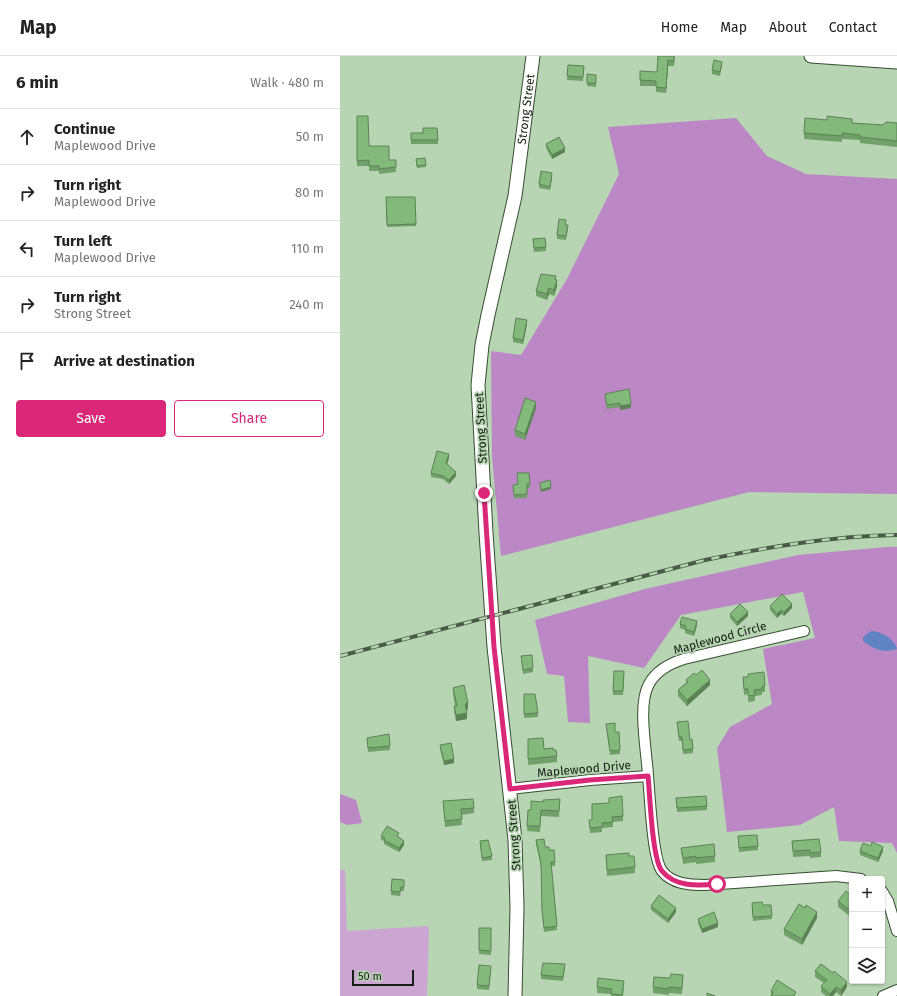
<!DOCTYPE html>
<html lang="en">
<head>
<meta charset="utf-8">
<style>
  body { margin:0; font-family:"Fira Sans",sans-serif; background:#f2f2f2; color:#222 }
  .controls { position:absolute; right:12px; bottom:12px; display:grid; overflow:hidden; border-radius:4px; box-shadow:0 1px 3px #0004 }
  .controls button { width:36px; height:36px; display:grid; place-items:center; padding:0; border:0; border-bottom:1px solid #e0e0e0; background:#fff; color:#222; font:20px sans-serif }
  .scale { position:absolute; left:12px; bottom:10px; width:62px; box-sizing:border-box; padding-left:4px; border:2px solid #141e12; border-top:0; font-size:11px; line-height:14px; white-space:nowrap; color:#141e12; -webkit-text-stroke:3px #b7d4b3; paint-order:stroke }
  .stop { position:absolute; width:12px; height:12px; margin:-9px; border:3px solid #db2777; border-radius:50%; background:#fff }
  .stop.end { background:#db2777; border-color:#fff; box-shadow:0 1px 4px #0008 }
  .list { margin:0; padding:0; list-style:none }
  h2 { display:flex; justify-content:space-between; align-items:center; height:52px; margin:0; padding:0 16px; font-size:17px }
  h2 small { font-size:13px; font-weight:400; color:#767676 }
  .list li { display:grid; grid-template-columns:26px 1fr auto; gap:12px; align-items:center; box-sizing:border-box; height:56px; padding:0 16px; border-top:1px solid #e0e0e0 }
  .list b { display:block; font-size:15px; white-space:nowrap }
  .list p { margin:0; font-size:13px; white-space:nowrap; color:#767676 }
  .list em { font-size:13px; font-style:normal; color:#767676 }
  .actions { display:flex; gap:8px; padding:12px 16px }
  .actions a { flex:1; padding:9px 0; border:1px solid #db2777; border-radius:4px; text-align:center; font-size:14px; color:#db2777 }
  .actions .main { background:#db2777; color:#fff }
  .icon { flex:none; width:22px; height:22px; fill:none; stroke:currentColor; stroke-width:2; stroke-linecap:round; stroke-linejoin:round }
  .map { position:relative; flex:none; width:557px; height:940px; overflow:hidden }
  header { display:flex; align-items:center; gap:24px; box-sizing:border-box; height:56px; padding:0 20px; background:#fff; border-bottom:1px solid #e0e0e0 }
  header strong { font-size:19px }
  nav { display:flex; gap:22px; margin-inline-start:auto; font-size:14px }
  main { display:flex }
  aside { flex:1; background:#fff }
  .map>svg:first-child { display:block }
</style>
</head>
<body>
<header>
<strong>Map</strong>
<nav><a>Home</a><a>Map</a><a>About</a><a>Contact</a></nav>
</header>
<main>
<aside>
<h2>6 min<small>Walk · 480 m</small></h2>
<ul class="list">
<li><svg class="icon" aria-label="ahead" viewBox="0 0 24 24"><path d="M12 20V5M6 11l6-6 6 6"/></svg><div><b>Continue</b><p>Maplewood Drive</p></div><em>50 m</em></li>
<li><svg class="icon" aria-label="right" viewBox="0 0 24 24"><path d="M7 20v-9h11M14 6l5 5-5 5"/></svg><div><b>Turn right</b><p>Maplewood Drive</p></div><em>80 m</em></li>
<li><svg class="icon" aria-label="left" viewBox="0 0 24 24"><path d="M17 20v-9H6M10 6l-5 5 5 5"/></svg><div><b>Turn left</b><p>Maplewood Drive</p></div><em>110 m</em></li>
<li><svg class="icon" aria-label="right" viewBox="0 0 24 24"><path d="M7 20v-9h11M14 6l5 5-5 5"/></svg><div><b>Turn right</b><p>Strong Street</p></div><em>240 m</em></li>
<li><svg class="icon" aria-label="arrive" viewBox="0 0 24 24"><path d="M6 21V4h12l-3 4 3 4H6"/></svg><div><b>Arrive at destination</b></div></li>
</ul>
<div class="actions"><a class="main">Save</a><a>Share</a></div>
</aside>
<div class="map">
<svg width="557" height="940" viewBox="0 0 557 940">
  <rect width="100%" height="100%" fill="#b7d4b3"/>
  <polygon fill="#cca6d2" points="0,814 5,814 7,875 89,870 87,940 0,940"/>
  <g fill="#bc87c5">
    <polygon points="396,62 427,100 466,118 557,123 557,438 409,436 161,500 152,400 151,295 181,299 227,223 279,118 268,71"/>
    <polygon points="546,491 557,491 557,797 552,787 499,785 494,751 460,769 387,776 377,692 390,671 432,648 423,593 475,582 463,536 341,559 304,612 248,600 250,667 228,666 224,620 207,618 195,564 305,533 458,499"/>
    <polygon points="0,738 16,744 22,767 7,769 0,766"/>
  </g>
  <path fill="#5f83c3" d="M 531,575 C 540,575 555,583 557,593 C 543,597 535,594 523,585 L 523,581 Z"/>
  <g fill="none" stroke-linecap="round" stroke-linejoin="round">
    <g stroke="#364e32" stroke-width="12">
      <g id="minor">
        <path d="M 308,720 C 307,696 297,649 309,628 C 316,615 331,607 344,603 L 464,575"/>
        <path d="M 170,733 L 250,724 L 308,720 C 310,739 312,802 322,815 C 332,828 349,829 365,829 L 496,820 L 521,823"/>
        <polyline points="542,835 548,845 557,875"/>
        <polyline points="543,940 557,934"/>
      </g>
    </g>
    <g stroke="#364e32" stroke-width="15">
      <g id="major">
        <polyline points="471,0 557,6"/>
        <path id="s1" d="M 175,940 L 177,851 L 175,784 L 154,591 L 146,477 L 138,329 L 142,289 L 148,259 L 175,140 L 193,0"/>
      </g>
    </g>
    <use href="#minor" stroke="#fff" stroke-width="10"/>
    <use href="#major" stroke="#fff" stroke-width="13"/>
    <g stroke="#495a47" stroke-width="4">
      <path id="rail" d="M 0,600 L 365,504 C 428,491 492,480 557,479"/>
    </g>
    <use href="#rail" stroke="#b7d4b3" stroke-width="2.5" stroke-dasharray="8" stroke-linecap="butt"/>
  </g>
  <g fill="#71a06a">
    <polygon points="318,0 335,0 334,10 328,10 326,37 316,36 316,30 300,30 300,15 317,16"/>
    <polygon points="228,9 244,10 243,25 227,24"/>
    <polygon points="382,10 380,20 372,18 372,14"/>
    <polygon points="247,18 256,22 256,31 247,30"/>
    <polygon points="17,60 29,90 49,104 56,111 56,116 39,118 39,115 29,115 29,110 17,110"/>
    <polygon points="512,67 543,69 557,67 557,91 520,87 520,84 502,83 502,86 464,83 464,77"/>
    <polygon points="97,72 98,88 71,88 71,77 83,77"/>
    <polygon points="206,88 225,96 212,103 206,92"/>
    <polygon points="85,102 86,111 77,112 76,103"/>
    <polygon points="212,121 210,134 199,132 199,128"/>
    <polygon points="46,141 75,141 76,170 47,171"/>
    <polygon points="226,169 228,173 226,184 217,183 217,179"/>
    <polygon points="193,183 206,191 206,195 194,196"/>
    <polygon points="216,224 217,230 214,240 209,238 207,244 196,240 196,235"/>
    <polygon points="187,268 183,288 173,286 173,282"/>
    <polygon points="265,338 291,352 280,354 280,351 267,353 265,342"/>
    <polygon points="196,352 185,384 175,380 175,374"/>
    <polygon points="109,402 107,408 116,420 109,428 103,423 91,421 91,417"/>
    <polygon points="189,417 190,432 187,432 187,442 174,442 173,429 177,428"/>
    <polygon points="430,550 452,552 444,560 441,558 437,562 430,554"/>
    <polygon points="390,558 408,560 397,570 390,562"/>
    <polygon points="340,568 357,569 354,580 345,577 345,574 340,572"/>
    <polygon points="181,600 193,612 193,616 183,618"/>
    <polygon points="284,619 283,639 273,639 273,635"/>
    <polygon points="356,619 370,629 347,650 338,640 338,634 346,627 346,624"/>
    <polygon points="403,621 425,630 425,636 422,636 422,639 415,640 415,645 408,646 408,638 404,639"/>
    <polygon points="113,632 128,653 126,654 127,663 116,665 114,656 114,650 115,650 113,637"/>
    <polygon points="184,638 198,657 198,661 184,662"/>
    <polygon points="337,666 350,684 353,693 353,697 343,698 342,685 339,685"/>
    <polygon points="266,668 275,676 279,676 280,698 270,699"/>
    <polygon points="27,682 50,690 50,694 28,696"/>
    <polygon points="188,683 204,693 213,694 217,700 217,706 188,709"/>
    <polygon points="100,689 114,707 104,709 100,693"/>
    <polygon points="269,742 283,760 283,765 273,766 273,771 262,772 262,776 250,777 249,764 252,764 269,747"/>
    <polygon points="336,742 367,750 367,754 337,756"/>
    <polygon points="220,743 219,761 201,760 200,776 187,775 188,754 191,754 203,746"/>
    <polygon points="103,745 134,752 134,757 121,759 122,769 105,771"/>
    <polygon points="41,780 59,781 58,782 64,789 59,796 44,788 44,785 41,784"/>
    <polygon points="398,780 418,790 418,794 399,796"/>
    <polygon points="196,784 205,791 209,794 215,806 215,810 211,810 217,874 204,876 202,857 201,811 196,788"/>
    <polygon points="140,785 152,800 152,804 142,805"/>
    <polygon points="452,785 481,796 481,801 470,802 470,800 453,801"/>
    <polygon points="341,792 375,800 375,806 356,808 356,806 343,808"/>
    <polygon points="520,795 543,795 538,806 520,799"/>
    <polygon points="266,799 289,800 295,811 295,817 267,820"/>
    <polygon points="52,823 64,824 64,835 61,835 60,840 51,839"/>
    <polygon points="512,840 512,862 498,851 498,845"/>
    <polygon points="423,849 432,860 432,863 413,865 412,851"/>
    <polygon points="311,850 336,856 328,867 311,854"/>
    <polygon points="477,862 462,889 444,879 444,873"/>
    <polygon points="358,863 378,871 362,877 358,867"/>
    <polygon points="139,872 151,872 151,899 139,898"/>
    <polygon points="225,911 223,925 201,923 201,919"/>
    <polygon points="151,914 149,934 137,933 137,929"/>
    <polygon points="475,915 493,917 507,931 501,940 496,936 493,940 486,940 481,936 481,930 484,927 475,921"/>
    <polygon points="343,925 342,938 329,937 329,939 313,937 313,931"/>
    <polygon points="257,931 284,931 283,940 271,940 271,938 257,937"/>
    <polygon points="431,935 456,940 431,940"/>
  </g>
  <g fill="#5c8256">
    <polygon points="328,4 328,10 326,37 326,32"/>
    <polygon points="225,92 225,96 212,103 212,99"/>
    <polygon points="212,117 212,121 210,134 210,131"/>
    <polygon points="217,224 217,230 214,240 214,234"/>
    <polygon points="209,232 209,238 207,244 207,238"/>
    <polygon points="187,264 187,268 183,288 183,284"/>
    <polygon points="196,346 196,352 185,384 185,378"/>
    <polygon points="291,348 291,352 280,354 280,350"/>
    <polygon points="109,398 109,402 106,411 106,407"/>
    <polygon points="116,416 116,420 109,428 109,424"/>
    <polygon points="211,431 211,433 201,436 201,434"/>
    <polygon points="452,548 452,552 444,560 444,556"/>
    <polygon points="441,554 441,558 437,562 437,558"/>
    <polygon points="408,556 408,560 397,570 397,566"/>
    <polygon points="357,565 357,569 354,580 354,576"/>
    <polygon points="370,624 370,629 347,650 347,644"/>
    <polygon points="128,647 128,653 125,654 125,648"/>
    <polygon points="127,657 127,663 116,665 116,659"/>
    <polygon points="114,703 114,707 104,709 104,705"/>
    <polygon points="64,785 64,789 59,796 59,792"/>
    <polygon points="543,791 543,795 538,806 538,802"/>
    <polygon points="336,852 336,856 328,867 328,863"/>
    <polygon points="477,856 477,862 462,889 462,883"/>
    <polygon points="378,867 378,871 362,877 362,873"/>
    <polygon points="507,926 507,931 501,940 501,934"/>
    <polygon points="496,931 496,936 493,940 490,940 490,938"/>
  </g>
  <g fill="#83ba7b" stroke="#5c8256">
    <polygon points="318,0 334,0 334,5 328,4 326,32 316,31 316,25 300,24 300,15 317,16"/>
    <polygon points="374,4 382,6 380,16 372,14"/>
    <polygon points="228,9 244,10 243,21 227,20"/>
    <polygon points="247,18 256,19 256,27 247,27"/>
    <polygon points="17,60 28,60 29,90 49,90 49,104 56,104 56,111 39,113 39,110 29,110 29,104 17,105"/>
    <polygon points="487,60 512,63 512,67 543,69 546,66 557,67 557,85 520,81 520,79 502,77 502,80 464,77 465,62 487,64"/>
    <polygon points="83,72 97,72 98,84 71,84 71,77 83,77"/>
    <polygon points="219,81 225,92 212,99 206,88"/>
    <polygon points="85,102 86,109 77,110 76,103"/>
    <polygon points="201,115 212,117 210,131 199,128"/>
    <polygon points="46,141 75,141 76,168 47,169"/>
    <polygon points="219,163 226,164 225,169 228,169 226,180 217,179"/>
    <polygon points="205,182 206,191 194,192 193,183"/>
    <polygon points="201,218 216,220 215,223 217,224 214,234 209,232 207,238 196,235"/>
    <polygon points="176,262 187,264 183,284 173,282"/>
    <polygon points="289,333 291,348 280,350 280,347 267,349 265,338"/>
    <polygon points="185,342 196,346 185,378 175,374"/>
    <polygon points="97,395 109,398 106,407 116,416 109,424 103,420 91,417"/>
    <polygon points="177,417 189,417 190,428 187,428 187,438 174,439 173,429 178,428"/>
    <polygon points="210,424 211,431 201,434 200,427"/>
    <polygon points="442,538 452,548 444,556 441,554 437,558 430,550"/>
    <polygon points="400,548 408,556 397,566 390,558"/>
    <polygon points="342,561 357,565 354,576 345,573 346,570 340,568"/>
    <polygon points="192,599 193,612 183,614 181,600"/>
    <polygon points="362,614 370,624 347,644 338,634 348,626 346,624 354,617 356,619"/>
    <polygon points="274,615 284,615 283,635 273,635"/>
    <polygon points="424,616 425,630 422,630 422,633 414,634 415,639 408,640 408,633 404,633 403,621 408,621 408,618"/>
    <polygon points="124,629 128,647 125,648 127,657 116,659 114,650 117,650 113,632"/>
    <polygon points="184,638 195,638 198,657 184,658"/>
    <polygon points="348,665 350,684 352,683 353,693 343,694 342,681 339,681 337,666"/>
    <polygon points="275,667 275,676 279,676 280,694 270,695 266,668"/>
    <polygon points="49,678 50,690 28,692 27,682"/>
    <polygon points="203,682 204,693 213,692 213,694 216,694 217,700 188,703 188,683"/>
    <polygon points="111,687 114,703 104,705 100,689"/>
    <polygon points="282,740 283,760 272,761 273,766 262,767 262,771 250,772 249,764 252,764 252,748 269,747 269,742"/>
    <polygon points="366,740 367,750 337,752 336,742"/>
    <polygon points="133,743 134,752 121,753 122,763 105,765 103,745"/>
    <polygon points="220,743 219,755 201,754 200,770 187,770 188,754 191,754 191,745 203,746 203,744"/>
    <polygon points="47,770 59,777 57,780 64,785 59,792 44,784 45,782 41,780"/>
    <polygon points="417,779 418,790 399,792 398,780"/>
    <polygon points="204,783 205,791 209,791 209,794 214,794 215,806 211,806 217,870 204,872 202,854 201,807 196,784"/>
    <polygon points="479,783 481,796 470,797 470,794 453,795 452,785"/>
    <polygon points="148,784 152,800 142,802 140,785"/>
    <polygon points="532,786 543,791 538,802 520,795 523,787 531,790"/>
    <polygon points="374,788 375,800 356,802 356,800 343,802 341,792"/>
    <polygon points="289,797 289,800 294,800 295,811 267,814 266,799"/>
    <polygon points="52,823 64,824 64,831 61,831 60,836 51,835"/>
    <polygon points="506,835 512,840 512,856 498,845"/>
    <polygon points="319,839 336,852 328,863 311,850"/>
    <polygon points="422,846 423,849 431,849 432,860 413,861 412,847"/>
    <polygon points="459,848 465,852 466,849 477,856 462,883 444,873"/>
    <polygon points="374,856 378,867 362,873 358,863"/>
    <polygon points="139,872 151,872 151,895 139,894"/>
    <polygon points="203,907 225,908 223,921 201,919"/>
    <polygon points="481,908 493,917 494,915 507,926 501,934 496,931 490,938 481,930 487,924 475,915"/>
    <polygon points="139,909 151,910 149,930 137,929"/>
    <polygon points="331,918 343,919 342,932 329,931 329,933 313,931 314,921 330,922"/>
    <polygon points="258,922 284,925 282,939 271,938 272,933 257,931"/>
    <polygon points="437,924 456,936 454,940 431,940 433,936 431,935"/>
    <polygon points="367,937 375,940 367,940"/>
  </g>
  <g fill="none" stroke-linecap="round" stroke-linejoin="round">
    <path stroke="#db2777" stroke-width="5" d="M 144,437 L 154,591 L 170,733 L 250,724 L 308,720 C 310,739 312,803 322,815 C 335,831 358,830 377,828"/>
  </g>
  <g text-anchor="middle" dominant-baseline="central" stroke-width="3.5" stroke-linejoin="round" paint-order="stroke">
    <g font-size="12" fill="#141e12" stroke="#b7d4b3">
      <text stroke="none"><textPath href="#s1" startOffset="893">Strong Street</textPath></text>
      <text transform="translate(141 372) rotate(-93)">Strong Street</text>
      <text transform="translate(380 582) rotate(-15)">Maplewood Circle</text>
      <text transform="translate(244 713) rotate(-5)">Maplewood Drive</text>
      <text transform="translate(174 779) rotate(-94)">Strong Street</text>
    </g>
  </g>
</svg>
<div class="controls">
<button>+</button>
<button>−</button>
<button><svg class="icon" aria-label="layers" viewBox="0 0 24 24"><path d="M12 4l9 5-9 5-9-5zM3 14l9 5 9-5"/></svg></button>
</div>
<div class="scale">50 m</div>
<div class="stop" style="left:377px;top:828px"></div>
<div class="stop end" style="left:144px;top:437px"></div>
</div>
</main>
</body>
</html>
